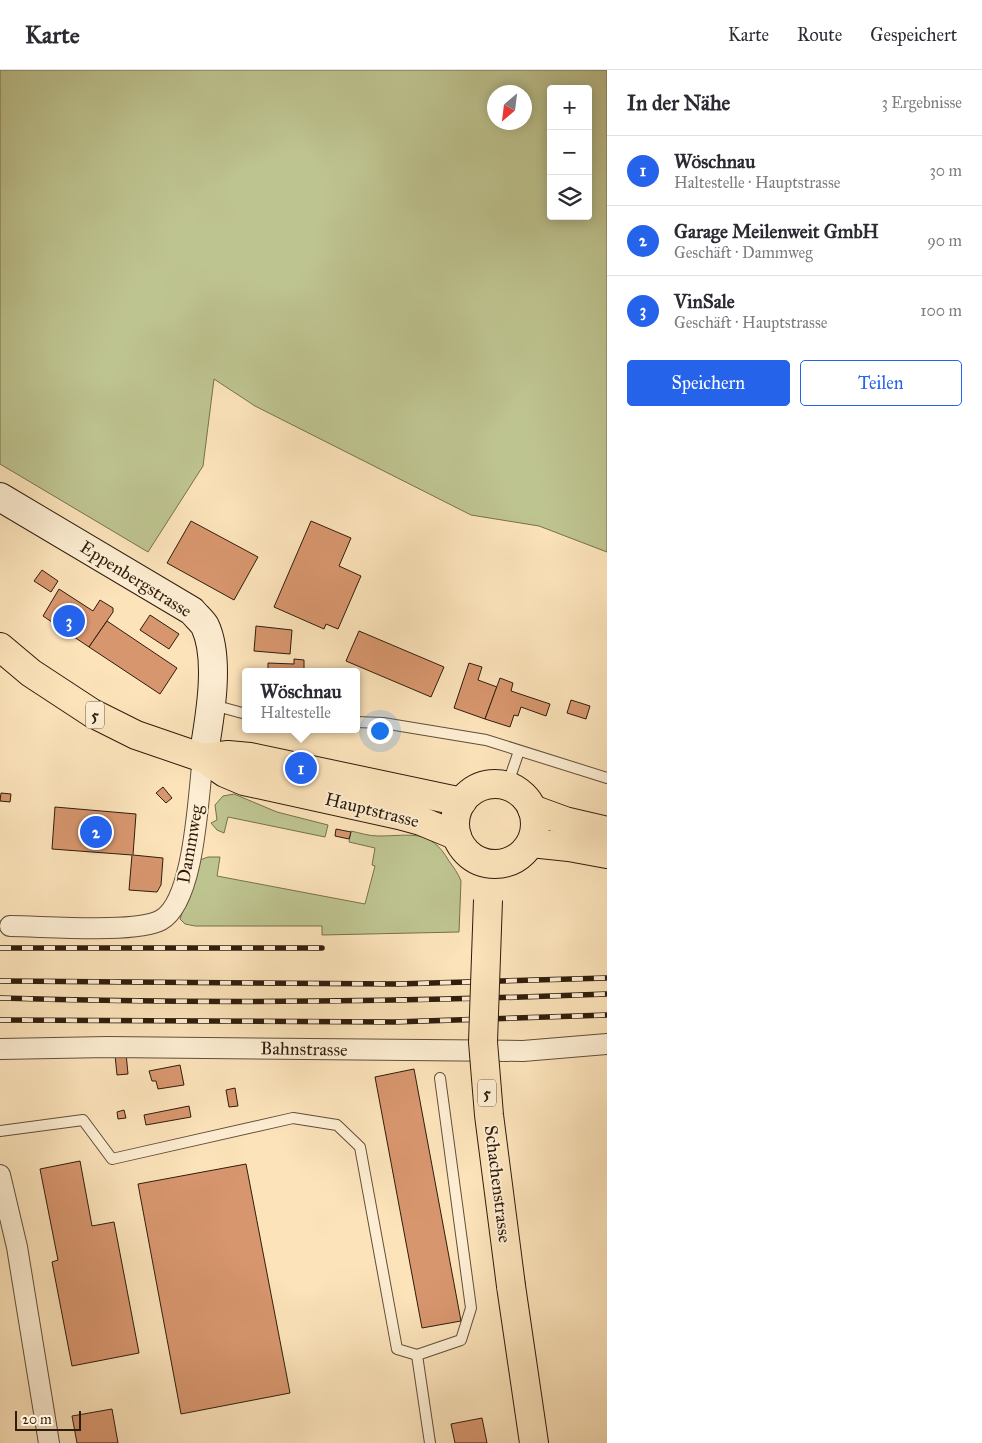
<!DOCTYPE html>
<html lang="de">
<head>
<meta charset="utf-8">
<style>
  body { margin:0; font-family:"IM FELL Great Primer",serif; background:#f7f7f7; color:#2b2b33 }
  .controls { position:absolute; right:15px; top:15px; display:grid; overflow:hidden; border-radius:5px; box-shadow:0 2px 12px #0003 }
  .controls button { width:45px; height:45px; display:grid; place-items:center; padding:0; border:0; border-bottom:1px solid #e1e1e2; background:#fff; color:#2b2b33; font:25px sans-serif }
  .compass { position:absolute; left:487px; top:15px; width:45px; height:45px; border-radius:50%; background:#fff; box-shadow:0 2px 12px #0003; rotate:208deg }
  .scale { position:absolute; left:15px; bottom:12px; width:66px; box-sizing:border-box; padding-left:5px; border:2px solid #2f1c0d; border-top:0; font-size:14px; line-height:18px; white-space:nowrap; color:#2f1c0d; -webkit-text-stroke:4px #fdedd2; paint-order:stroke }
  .you { position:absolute; left:379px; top:660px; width:18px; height:18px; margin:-12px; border:4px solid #fff; border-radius:50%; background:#1a73e8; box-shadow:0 0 0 8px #1a73e833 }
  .badge { display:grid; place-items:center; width:32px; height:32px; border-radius:50%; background:#2563eb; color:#fff; font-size:16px; font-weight:700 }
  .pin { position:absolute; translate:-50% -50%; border:2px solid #fff; box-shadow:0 1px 5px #0006 }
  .popup { position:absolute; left:242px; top:598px; width:118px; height:65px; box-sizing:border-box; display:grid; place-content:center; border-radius:5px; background:#fff; filter:drop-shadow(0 1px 4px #0005); font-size:16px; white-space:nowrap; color:#7c7c81 }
  .popup b { font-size:19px; color:#2b2b33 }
  .popup::after { content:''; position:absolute; left:50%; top:100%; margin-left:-10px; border:10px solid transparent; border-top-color:#fff }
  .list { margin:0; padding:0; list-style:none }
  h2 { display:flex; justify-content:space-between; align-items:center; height:65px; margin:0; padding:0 20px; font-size:21px }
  h2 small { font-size:16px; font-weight:400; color:#7c7c81 }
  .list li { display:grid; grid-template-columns:32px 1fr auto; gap:15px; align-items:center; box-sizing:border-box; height:70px; padding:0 20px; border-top:1px solid #e1e1e2 }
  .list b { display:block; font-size:19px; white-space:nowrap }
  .list p { margin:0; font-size:16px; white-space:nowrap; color:#7c7c81 }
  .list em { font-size:16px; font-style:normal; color:#7c7c81 }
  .actions { display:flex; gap:10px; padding:15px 20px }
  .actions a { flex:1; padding:11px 0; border:1px solid #2563eb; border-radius:5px; text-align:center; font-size:18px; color:#2563eb }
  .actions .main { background:#2563eb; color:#fff }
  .icon { flex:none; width:28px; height:28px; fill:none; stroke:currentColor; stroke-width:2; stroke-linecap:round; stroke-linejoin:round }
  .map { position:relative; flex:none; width:607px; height:1373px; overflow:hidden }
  header { display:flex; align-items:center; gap:30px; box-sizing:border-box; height:70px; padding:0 25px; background:#fff; border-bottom:1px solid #e1e1e2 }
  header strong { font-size:24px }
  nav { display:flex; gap:28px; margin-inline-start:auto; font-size:18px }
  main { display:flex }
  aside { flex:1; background:#fff }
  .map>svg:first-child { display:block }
</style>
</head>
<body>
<header>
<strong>Karte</strong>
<nav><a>Karte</a><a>Route</a><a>Gespeichert</a></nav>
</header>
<main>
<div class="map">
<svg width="607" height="1373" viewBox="0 0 607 1373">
  <rect width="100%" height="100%" fill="#fce3ba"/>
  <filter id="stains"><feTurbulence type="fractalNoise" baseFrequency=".004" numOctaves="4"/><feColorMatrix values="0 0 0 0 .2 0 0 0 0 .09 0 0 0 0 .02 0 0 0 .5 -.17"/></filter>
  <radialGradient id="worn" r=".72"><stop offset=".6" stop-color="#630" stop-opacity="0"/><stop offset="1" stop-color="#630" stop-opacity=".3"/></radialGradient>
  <g fill="#bec490" stroke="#76704e" fill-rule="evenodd">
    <path d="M 0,0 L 607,0 L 607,482 L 539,456 L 471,445 L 255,336 L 214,309 L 203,396 L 148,482 L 0,394 ZM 551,19 L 588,19 L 588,146 L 551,146 ZM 524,22 L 524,52 L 494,52 L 494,22 Z"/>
    <polygon points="234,724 277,742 328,755 325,767 228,747 224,763 217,760 211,753 217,750 215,735 223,726"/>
    <path d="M 351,761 C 360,763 369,766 378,766 C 411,766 430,758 449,791 C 454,798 458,803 461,811 L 459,862 L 322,865 L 322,856 L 195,856 L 185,854 L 180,849 L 200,790 L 208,787 L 220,787 L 217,806 L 365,834 L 375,796 L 372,795 L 375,778 L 349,772 Z"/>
  </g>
  <g fill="#d8966e" stroke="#2f1c0d">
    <polygon points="191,451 258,487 234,530 167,493"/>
    <polygon points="311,451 351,468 339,496 361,506 338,559 326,554 324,559 274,537"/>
    <polygon points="42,500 58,511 51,522 34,511"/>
    <polygon points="59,519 93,541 100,530 113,538 113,542 89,577 43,546"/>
    <polygon points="150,545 179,564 169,579 140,560"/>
    <polygon points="107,551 177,598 160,624 89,577"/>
    <polygon points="256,556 292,560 290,584 254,581"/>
    <polygon points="359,561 444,597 431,627 346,591"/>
    <polygon points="294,589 304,590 304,602 268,602 268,593 294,594"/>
    <polygon points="469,593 482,597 478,610 497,617 485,649 454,638"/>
    <polygon points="500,608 513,613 511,621 550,634 546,646 521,637 518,646 514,645 510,657 485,649"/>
    <polygon points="571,630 590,636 586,649 567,643"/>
    <polygon points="163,717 172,728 166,733 156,723"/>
    <polygon points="1,723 11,724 10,732 0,731"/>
    <polygon points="55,737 136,744 133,785 163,788 161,815 157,822 129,820 132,785 52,779"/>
    <polygon points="336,759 351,762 349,769 335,766"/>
    <polygon points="126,983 128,1004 117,1005 115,985"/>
    <polygon points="180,995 184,1015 158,1019 156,1011 152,1011 149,1001"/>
    <polygon points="414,999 461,1251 422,1258 375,1007"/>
    <polygon points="235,1018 238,1036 229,1037 226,1020"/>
    <polygon points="189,1036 191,1047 146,1055 144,1045"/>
    <polygon points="124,1040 126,1048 118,1049 117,1042"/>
    <polygon points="80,1091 92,1156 114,1152 139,1283 72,1296 52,1192 58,1190 40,1099"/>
    <polygon points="246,1094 290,1323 181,1344 138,1114"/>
    <polygon points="112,1339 118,1373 77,1373 72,1346"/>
    <polygon points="482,1348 487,1373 455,1373 451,1354"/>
  </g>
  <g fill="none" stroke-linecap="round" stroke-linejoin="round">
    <g stroke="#624e38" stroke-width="12">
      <g id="lane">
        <polyline points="213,635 246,644"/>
        <polyline points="356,652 383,653 486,670 607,708"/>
        <polyline points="507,716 519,681"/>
        <polyline points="0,1061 83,1050 112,1089 293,1048 337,1055 360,1077 397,1279 417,1285"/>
        <polyline points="430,1373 417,1285 461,1270 471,1238 440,1008"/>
      </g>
    </g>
    <g stroke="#624e38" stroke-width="22">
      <g id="street">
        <path d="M 10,856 C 43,856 135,864 161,850 C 195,831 198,725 203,688"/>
        <polyline points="0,979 108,977 523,981 607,974"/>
        <polyline points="0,1105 17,1177 49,1373"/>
      </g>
    </g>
    <g stroke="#2f1c0d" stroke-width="30">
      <path id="secondary" d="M 0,427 L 192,541 C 196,546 202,551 205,556 C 221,590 209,652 203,688"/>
    </g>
    <g stroke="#2f1c0d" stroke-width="30">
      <g id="primary">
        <polyline points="0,577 31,603 92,643 136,665 203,688 225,703 244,711 399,745 421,751 457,766"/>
        <polyline points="203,688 228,685 250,687 462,732"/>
        <circle cx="495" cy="754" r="40"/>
        <polyline points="532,739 565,751 607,761"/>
        <polyline points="531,773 569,777 607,784"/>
        <polyline points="511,1216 534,1373"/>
      </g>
    </g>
    <use href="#lane" stroke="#fdedd2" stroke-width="10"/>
    <use href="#street" stroke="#fdedd2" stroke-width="20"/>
    <use href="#secondary" stroke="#fdedd2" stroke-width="28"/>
    <use href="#primary" stroke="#fce3ba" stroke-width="28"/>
    <g stroke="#2f1c0d" stroke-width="5.5">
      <g id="rail">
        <polyline points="0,878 322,878"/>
        <polyline points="0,911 397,914 607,908"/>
        <path d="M 0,928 C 202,934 405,932 607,924"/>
        <polyline points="0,950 394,952 607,945"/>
      </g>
    </g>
    <use href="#rail" stroke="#fdedd2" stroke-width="4" stroke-dasharray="11" stroke-linecap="butt"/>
    <g stroke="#2f1c0d" stroke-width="30" stroke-linecap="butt">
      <polyline id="primary-bridge" points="488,830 483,972 489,1045 511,1216"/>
    </g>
    <use href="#primary-bridge" stroke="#fce3ba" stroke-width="28"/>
  </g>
  <g text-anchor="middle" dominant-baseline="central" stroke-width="4" stroke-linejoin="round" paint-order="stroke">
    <g fill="#fdedd2" stroke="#6d5b48" stroke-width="1">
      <rect x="86" y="631.5" width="18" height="27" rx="4"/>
      <rect x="478" y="1009.5" width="18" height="27" rx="4"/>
    </g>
    <g font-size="16" font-weight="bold" fill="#2f1c0d">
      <text x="95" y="645">5</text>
      <text x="487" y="1023">5</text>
    </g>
    <g font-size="18" fill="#2f1c0d" stroke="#fdedd2">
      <text transform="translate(136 509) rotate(32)">Eppenbergstrasse</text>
      <text transform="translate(372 740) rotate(14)">Hauptstrasse</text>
      <text transform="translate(190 774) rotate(-80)">Dammweg</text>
      <text transform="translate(304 979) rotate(1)">Bahnstrasse</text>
      <text transform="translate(498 1114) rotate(83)">Schachenstrasse</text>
    </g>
  </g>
  <rect width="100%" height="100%" filter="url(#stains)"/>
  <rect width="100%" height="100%" fill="url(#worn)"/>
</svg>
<div class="controls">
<button>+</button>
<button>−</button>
<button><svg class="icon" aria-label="layers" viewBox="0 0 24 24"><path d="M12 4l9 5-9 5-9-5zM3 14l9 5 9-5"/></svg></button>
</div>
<svg class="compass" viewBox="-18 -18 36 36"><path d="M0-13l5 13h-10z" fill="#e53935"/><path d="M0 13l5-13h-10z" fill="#7c7c81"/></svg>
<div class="scale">20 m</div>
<div class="you"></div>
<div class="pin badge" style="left:301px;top:698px">1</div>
<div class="popup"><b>Wöschnau</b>Haltestelle</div>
<div class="pin badge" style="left:96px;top:762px">2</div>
<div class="pin badge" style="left:69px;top:551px">3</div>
</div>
<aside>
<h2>In der Nähe<small>3 Ergebnisse</small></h2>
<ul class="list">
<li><span class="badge">1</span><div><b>Wöschnau</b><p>Haltestelle · Hauptstrasse</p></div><em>30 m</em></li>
<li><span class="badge">2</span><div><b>Garage Meilenweit GmbH</b><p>Geschäft · Dammweg</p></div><em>90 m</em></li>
<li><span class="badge">3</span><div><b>VinSale</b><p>Geschäft · Hauptstrasse</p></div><em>100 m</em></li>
</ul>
<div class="actions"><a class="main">Speichern</a><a>Teilen</a></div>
</aside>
</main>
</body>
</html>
